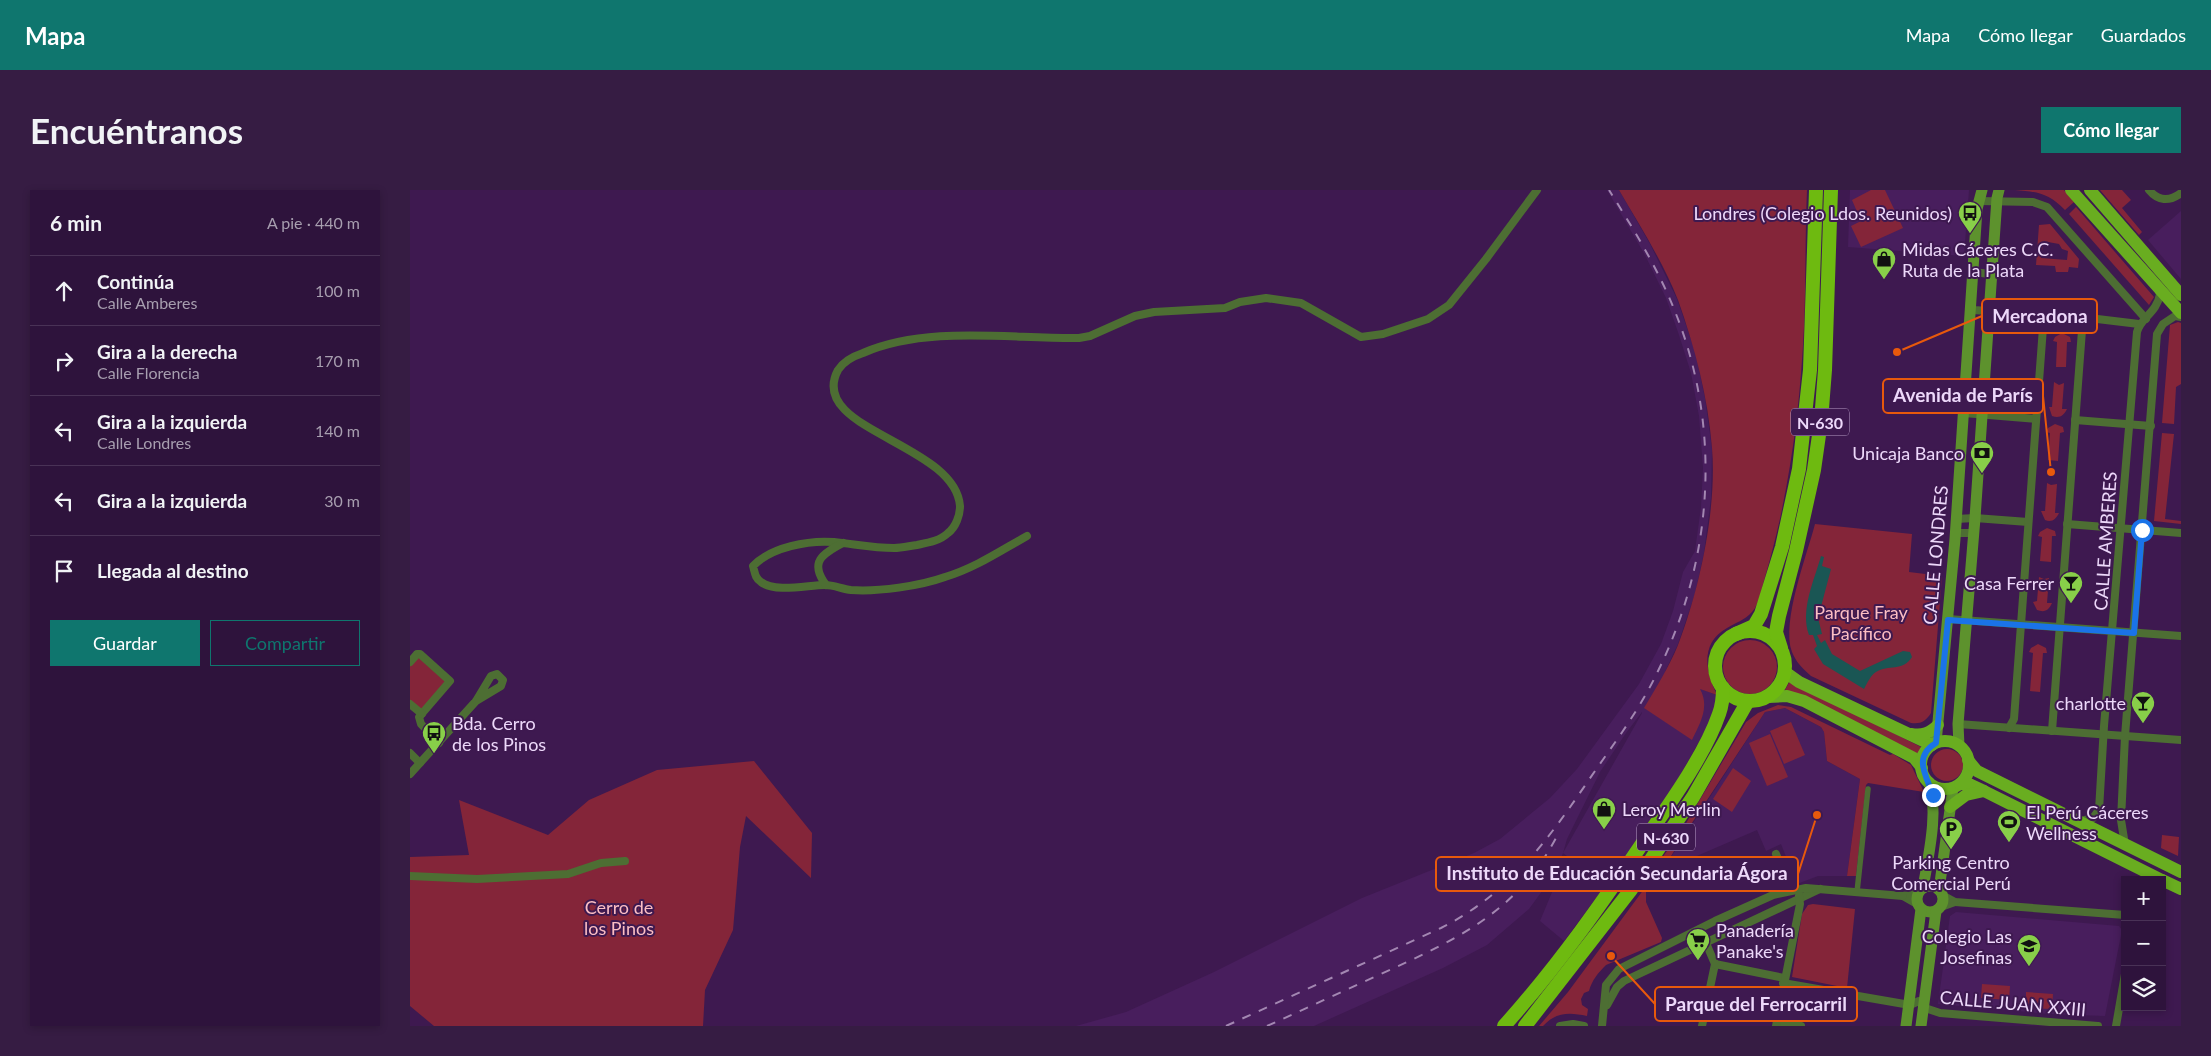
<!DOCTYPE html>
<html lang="es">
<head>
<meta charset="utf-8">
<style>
  body { margin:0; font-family:Lato,sans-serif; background:#361c43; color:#f1f3f6 }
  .controls { position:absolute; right:15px; bottom:15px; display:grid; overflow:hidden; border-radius:0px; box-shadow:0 2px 8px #0003 }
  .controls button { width:45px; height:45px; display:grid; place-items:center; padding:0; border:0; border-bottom:1px solid #493256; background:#2e133c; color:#f1f3f6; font:25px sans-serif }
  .stop { position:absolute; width:15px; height:15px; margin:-11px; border:4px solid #1a73e8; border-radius:50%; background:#fff }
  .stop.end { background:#1a73e8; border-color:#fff; box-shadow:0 1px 5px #0008 }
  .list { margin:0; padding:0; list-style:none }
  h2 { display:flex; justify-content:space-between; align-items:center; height:65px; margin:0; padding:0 20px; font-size:21px }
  h2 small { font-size:16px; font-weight:400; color:#a79eaf }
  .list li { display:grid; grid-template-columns:32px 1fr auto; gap:15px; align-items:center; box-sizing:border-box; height:70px; padding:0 20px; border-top:1px solid #493256 }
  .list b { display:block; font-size:19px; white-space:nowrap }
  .list p { margin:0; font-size:16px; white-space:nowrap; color:#a79eaf }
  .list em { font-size:16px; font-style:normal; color:#a79eaf }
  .actions { display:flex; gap:10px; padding:15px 20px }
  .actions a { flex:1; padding:11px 0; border:1px solid #0f766e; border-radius:0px; text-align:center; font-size:18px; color:#0f766e }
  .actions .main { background:#0f766e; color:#fff }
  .icon { flex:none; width:28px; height:28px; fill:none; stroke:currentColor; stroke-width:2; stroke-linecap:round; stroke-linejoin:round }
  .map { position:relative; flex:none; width:1771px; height:836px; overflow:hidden; border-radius:0px }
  header { display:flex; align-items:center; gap:30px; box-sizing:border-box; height:70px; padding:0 25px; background:#0f766e; color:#fff }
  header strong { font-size:24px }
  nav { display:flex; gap:28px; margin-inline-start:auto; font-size:18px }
  .intro { display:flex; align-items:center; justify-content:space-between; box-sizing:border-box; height:120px; padding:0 30px }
  h1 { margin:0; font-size:35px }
  .button { padding:12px 22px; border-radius:0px; background:#0f766e; color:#fff; font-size:18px; font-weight:700 }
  main { display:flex; gap:30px; padding:0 30px }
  aside { flex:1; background:#2e133c; border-radius:0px; box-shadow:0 2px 8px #0003 }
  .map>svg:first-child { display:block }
</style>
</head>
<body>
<header>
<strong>Mapa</strong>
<nav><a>Mapa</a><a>Cómo llegar</a><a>Guardados</a></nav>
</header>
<div class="intro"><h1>Encuéntranos</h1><a class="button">Cómo llegar</a></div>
<main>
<aside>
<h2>6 min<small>A pie · 440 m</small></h2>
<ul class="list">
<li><svg class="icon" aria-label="ahead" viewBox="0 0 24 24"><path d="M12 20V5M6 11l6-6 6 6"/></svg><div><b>Continúa</b><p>Calle Amberes</p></div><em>100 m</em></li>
<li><svg class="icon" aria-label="right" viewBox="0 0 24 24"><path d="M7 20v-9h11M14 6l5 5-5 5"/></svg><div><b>Gira a la derecha</b><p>Calle Florencia</p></div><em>170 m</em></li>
<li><svg class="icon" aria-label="left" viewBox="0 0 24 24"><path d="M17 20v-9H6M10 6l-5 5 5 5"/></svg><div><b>Gira a la izquierda</b><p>Calle Londres</p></div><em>140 m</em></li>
<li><svg class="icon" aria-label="left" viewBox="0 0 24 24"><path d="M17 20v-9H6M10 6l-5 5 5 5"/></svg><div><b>Gira a la izquierda</b></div><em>30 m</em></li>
<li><svg class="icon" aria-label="arrive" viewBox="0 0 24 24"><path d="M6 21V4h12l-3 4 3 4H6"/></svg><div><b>Llegada al destino</b></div></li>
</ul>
<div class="actions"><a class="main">Guardar</a><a>Compartir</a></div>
</aside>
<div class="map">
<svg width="1771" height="836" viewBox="0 0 1771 836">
  <rect width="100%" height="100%" fill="#3e1950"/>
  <g fill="#481e5d" fill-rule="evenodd">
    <path d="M 1197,0 L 1209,0 L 1240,54 L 1267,109 L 1285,161 L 1295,208 L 1302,259 L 1301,308 L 1294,363 L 1285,404 L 1268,454 L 1255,482 L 1269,491 L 1307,505 L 1306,515 L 1300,532 L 1264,596 L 1209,677 L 1154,751 L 1130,731 L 1145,695 L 1161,669 L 1153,663 L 1146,682 L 1119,719 L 1077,755 L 1033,778 L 904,836 L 666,836 L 716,822 L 804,782 L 952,708 L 1064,663 L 1090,649 L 1140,608 L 1167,579 L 1229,494 L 1251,454 L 1263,421 L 1273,382 L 1285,361 L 1291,317 L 1293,278 L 1289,226 L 1281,183 L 1269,145 L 1256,108 L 1235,65 ZM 1232,522 L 1232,523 L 1153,663 L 1157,649 L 1190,582 L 1216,543 Z"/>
    <polygon points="1440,0 1559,0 1554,66 1438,57"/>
    <polygon points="1771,21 1771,89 1738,50"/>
    <polygon points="1375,518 1411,537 1414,542 1417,571 1450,589 1437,686 1408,686 1387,694 1371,654 1356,661 1347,640 1252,681 1355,522"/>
    <polygon points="1546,722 1709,736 1712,740 1695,826 1640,824 1528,814 1540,726"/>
  </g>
  <g fill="#842539" fill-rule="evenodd">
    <path d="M 1209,0 L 1397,0 C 1395,45 1396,91 1394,137 C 1390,221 1379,306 1355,387 C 1352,397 1349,415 1342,422 C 1335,430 1325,433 1317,438 C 1289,454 1296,482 1307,505 L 1290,499 C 1300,517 1290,533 1282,550 L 1234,518 C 1246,498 1259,477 1268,455 C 1290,398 1307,318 1302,258 C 1298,207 1285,158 1268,110 C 1253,72 1230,36 1209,0 Z"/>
    <polygon points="1461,0 1475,0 1493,38 1451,57 1441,36 1451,31 1442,10"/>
    <path d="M 1605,0 L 1654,0 L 1664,12 L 1655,20 C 1638,3 1628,2 1605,0 Z"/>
    <polygon points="1690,0 1712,0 1721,10 1712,18 1732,42 1729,45"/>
    <polygon points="1666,17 1744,107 1739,115 1659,24"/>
    <path d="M 1640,34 L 1669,69 L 1668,78 L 1659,77 L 1658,82 L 1646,82 L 1645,76 L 1626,75 L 1629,35 ZM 1638,52 L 1649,54 L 1652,59 L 1658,61 L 1657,70 L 1631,68 L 1633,54 Z"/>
    <polygon points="1768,132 1771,133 1771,194 1766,197 1764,234 1752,233 1760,135"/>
    <polygon points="1652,143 1660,147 1661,152 1657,152 1656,177 1646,177 1647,152 1643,151 1645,147"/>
    <path d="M 1644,192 L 1649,195 L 1654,193 L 1652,219 L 1657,219 C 1654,225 1650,229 1642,226 L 1639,217 L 1642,217 Z"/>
    <polygon points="1645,234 1653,237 1654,242 1650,243 1648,271 1638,270 1640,243 1636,242 1638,238"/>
    <polygon points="1752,243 1764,244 1755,329 1771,331 1771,334 1744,331"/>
    <path d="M 1637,293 L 1641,295 L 1647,294 L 1645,323 L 1649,323 C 1646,329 1642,333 1635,330 L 1631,321 L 1635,321 Z"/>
    <path d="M 1405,334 L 1502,344 L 1499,382 L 1532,386 L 1521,523 C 1515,532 1511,534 1501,533 L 1401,486 C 1392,478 1386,472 1382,462 C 1371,432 1397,365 1405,334 Z"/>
    <polygon points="1637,338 1645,341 1646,346 1642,346 1641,372 1630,371 1632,347 1628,346 1630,342"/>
    <path d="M 1629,387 L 1634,389 L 1639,388 L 1637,413 L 1642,413 C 1639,420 1635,423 1627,420 L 1623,412 L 1627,411 Z"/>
    <circle cx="1340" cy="477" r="27"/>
    <polygon points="1628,454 1636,458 1637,463 1633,463 1630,502 1620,501 1623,463 1619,462 1621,458"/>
    <polygon points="9,461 40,491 12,524 0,514 0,472"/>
    <polygon points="1380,491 1511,557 1508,564 1375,500"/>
    <path d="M 1368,515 L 1381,517 L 1480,565 L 1483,564 L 1501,575 L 1514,602 L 1458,593 L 1456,595 L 1446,686 L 1437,686 L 1450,589 L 1417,571 L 1414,542 L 1411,537 L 1375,518 L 1355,522 L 1272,648 L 1246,691 L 1236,700 L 1236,712 L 1252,748 L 1251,752 L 1196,775 C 1188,783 1182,790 1179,801 L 1174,803 L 1171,809 L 1172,815 L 1178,819 L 1177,826 C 1159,822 1146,822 1133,836 L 1129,836 L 1158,802 L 1234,699 L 1232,696 L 1272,640 L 1336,532 L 1348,523 Z"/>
    <polygon points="1381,532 1395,565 1374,574 1360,541"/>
    <polygon points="1360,544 1378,587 1357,596 1339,553"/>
    <circle cx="1537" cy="575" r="16"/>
    <polygon points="344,571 402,643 401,688 336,626 330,657 323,740 295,800 293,836 24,836 0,816 0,667 59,665 49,610 138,645 179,610 247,580"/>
    <polygon points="1323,578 1341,591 1322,622 1303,609"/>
    <polygon points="1752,645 1769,647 1768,666 1751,658"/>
    <polygon points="1403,714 1445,719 1437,798 1382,787 1392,724 1398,715"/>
    <polygon points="1572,794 1600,796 1599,810 1571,808"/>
    <polygon points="1616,802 1643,804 1642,819 1616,818"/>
  </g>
  <path fill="#1a5654" d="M 1411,366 L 1414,367 L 1412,376 L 1421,379 L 1408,428 L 1412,444 L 1407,445 L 1411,453 L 1415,450 L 1422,464 L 1450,481 L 1493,461 L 1500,462 L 1502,467 C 1493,482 1478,474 1466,482 C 1461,485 1457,493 1454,499 L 1413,474 L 1404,459 L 1407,456 L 1403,445 L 1399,445 C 1390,420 1404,391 1411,366 Z"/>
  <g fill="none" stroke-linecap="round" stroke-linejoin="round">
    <polyline stroke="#4d6e33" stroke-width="5.5" points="1447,702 1458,599"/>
    <g stroke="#4d6e33" stroke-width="8">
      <path d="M 1739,0 C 1748,11 1759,12 1771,3"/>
      <polyline points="1569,11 1623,12 1637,17 1736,129"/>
      <polyline points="1563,82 1580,84"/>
      <polyline points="1562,120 1654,125 1729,134"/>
      <polyline points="1554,223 1626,229"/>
      <polyline points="1665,230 1741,236"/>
      <polyline points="1546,329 1565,328 1618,332"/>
      <polyline points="1657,334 1771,343"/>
      <polyline points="1545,343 1564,343"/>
      <path d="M 617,346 C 590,361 565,378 535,387 C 510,396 468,402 441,400 C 432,399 424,395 415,395 C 398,395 365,403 351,392 C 345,388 345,383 343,376 C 361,357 399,350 424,352 C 444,354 464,358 484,358 C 492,358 499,356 507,355 C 517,353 530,351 538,343 C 546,337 550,325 550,316 C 545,253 396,240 428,180 C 433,172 444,166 453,163 C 517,135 600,149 669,148 L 680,146 L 725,126 L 744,122 L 815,118 L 830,112 L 856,108 L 891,113 L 951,147 L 973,144 L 1018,129 L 1039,115 L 1076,69 L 1127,0"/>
      <path d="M 416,395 C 399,372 412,364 433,353"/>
      <polyline points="1538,429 1771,446"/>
      <polyline points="0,472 7,464 10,464 40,491 9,527 11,534 29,553"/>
      <polyline points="0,514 12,524"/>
      <polyline points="1548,534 1771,550"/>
      <polyline points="1599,538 1604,529 1634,124"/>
      <polyline points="1642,541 1673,127"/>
      <polyline points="0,563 10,573"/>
      <polyline points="0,584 66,511 81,486 87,484 93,490 91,496 66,511"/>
      <path d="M 1671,631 L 1683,628 L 1689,620 L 1694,536 L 1727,142 C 1731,127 1747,123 1750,104 L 1748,99"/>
      <polyline points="1715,655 1711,630 1715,546 1747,144 1753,134 1765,126 1771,127"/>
      <polyline points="1366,664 1381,700"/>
      <polyline points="0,686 67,689 158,684 191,673 215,671"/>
      <polyline points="1532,705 1545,712 1715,725"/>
      <polyline points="1507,714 1493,706 1509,703"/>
      <polyline points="1531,717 1545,712"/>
      <polyline points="1290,739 1305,774 1292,836"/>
      <polyline points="1305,774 1374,788"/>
      <polyline points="1373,793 1500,815 1509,811 1515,818 1530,823 1688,836"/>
      <polyline points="1296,813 1368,825"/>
      <polyline points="1197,815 1207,797 1214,791 1410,699"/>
      <polyline points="1367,832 1391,836"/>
      <polyline points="1150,836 1163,834 1174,836"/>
      <polyline points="1192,836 1196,795 1209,779 1305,731 1363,705 1396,698 1493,706"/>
      <polyline points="1366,836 1390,714 1389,706"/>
      <polyline points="1706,836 1715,784"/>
    </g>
    <g stroke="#5d922d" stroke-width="11">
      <polyline points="1526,553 1545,349 1567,19 1572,0"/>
      <polyline points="1549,556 1548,534 1565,328 1587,8 1589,0"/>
      <circle cx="1520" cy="709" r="13"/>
      <path d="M 1513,698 C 1518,667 1529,622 1519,592"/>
      <polyline points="1529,700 1543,598"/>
      <polyline points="1496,836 1511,719"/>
      <polyline points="1511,836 1526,721"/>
    </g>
    <g stroke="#69ad20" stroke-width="12">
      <polyline points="1661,0 1771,123"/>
      <polyline points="1680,0 1771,105"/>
      <polyline points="1375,482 1389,492 1522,555"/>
      <polyline points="1358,507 1377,506 1394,511 1504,568 1512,578"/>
      <path d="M 1501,544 C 1513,546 1520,543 1528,535"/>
      <circle cx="1535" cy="575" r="24"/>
      <polyline points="1558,570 1567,581 1771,682"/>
      <polyline points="1550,594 1559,594 1574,601 1752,690"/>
      <polyline points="1540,617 1556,605 1574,601"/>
      <polyline points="1752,690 1771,699"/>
    </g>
    <g stroke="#6eba10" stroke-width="14">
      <circle cx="1340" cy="476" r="35"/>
      <polyline points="1326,444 1344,436 1351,424 1372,357 1389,279 1400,180 1406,0"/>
      <polyline points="1371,458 1366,442 1369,426 1386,361 1404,280 1411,231 1415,180 1421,0"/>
      <path d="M 1094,836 C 1148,776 1195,709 1240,642 C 1263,609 1296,562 1309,524 C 1312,516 1313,507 1313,498"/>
      <polyline points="1115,836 1220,701 1283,607 1338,511"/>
    </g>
    <g stroke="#a387b2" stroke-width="2" stroke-dasharray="9 9" stroke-linecap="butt">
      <path d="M 816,836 L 1031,738 C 1104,701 1142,644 1187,578 C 1209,547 1232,515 1248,481 C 1303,369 1312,240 1266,124 C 1249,80 1224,40 1199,0"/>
      <path d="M 857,836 C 895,819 933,801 971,784 C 1045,750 1107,723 1147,646"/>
    </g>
  </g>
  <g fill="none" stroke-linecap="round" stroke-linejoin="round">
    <path stroke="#1a73e8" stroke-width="6" d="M 1523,605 C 1517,587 1502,567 1526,553 L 1538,430 L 1724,443 L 1732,340"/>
  </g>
  <defs>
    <g id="bus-pin" transform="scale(1.25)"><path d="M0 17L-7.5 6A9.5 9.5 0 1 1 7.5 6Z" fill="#88cf49" stroke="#3e1950"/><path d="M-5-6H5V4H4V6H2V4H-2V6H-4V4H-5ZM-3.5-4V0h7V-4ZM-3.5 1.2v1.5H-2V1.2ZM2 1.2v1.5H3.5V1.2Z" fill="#111"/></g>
    <g id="shop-pin" transform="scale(1.25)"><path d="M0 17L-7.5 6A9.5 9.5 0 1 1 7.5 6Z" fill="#88cf49" stroke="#3e1950"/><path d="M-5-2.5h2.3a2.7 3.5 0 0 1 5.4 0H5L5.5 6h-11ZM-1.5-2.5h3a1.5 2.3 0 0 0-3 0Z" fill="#111"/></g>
    <g id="bank-pin" transform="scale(1.25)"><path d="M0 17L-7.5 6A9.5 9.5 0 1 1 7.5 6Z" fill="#88cf49" stroke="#3e1950"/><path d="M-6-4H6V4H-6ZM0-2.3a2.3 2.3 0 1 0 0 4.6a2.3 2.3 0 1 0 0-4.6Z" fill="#111"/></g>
    <g id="bar-pin" transform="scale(1.25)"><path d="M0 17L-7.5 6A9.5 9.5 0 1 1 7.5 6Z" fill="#88cf49" stroke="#3e1950"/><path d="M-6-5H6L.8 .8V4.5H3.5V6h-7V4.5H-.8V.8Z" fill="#111"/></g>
    <g id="stadium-pin" transform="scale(1.25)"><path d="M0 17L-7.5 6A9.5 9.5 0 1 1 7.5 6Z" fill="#88cf49" stroke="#3e1950"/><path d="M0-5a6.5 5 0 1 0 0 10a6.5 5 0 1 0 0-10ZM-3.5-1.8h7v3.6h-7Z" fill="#111"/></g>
    <g id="parking-pin" transform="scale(1.25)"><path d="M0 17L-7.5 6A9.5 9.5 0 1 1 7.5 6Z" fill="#88cf49" stroke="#3e1950"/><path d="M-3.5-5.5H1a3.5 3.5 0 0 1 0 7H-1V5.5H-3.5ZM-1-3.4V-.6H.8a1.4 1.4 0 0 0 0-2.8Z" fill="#111"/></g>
    <g id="supermarket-pin" transform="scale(1.25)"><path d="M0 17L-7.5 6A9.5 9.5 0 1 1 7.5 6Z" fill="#88cf49" stroke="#3e1950"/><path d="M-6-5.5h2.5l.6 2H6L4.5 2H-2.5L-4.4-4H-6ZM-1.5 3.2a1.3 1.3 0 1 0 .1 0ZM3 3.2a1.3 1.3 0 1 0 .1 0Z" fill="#111"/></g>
    <g id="school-pin" transform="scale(1.25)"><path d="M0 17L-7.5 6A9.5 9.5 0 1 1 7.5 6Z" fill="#88cf49" stroke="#3e1950"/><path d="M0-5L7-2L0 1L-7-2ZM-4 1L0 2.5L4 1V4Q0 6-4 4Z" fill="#111"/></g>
  </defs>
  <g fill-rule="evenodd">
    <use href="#bus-pin" x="1560" y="23"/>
    <use href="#shop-pin" x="1474" y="69"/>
    <use href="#bank-pin" x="1572" y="263"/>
    <use href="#bar-pin" x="1661" y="393"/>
    <use href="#bar-pin" x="1733" y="513"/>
    <use href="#bus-pin" x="24" y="543"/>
    <use href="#shop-pin" x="1194" y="619"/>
    <use href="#stadium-pin" x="1599" y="632"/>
    <use href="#parking-pin" x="1541" y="639"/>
    <use href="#supermarket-pin" x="1288" y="750"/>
    <use href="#school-pin" x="1619" y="756"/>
  </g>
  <g text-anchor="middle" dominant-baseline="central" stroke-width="4" stroke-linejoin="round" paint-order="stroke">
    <g fill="#3e1950" stroke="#b89fc7" stroke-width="1">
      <rect x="1381" y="218.5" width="58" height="27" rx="4"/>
      <rect x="1227" y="633.5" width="58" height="27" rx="4"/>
    </g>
    <g font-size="16" font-weight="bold" fill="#edd8fa">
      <text x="1410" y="232">N-630</text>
      <text x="1256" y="647">N-630</text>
    </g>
    <g font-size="18" fill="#edd8fa" stroke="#3e1950" text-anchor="end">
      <text x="1542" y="23">Londres (Colegio Ldos. Reunidos)</text>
      <text x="1492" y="59" text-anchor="start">Midas Cáceres C.C.<tspan x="1492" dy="21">Ruta de la Plata</tspan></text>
      <text x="1554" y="263">Unicaja Banco</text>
      <text x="1644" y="393">Casa Ferrer</text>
      <text x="1716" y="513">charlotte</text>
      <text x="42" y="533" text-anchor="start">Bda. Cerro<tspan x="42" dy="21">de los Pinos</tspan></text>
      <text x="1212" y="619" text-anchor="start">Leroy Merlin</text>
      <text x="1616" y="622" text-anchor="start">El Perú Cáceres<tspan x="1616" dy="21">Wellness</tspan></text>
      <text x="1541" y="672" text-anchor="middle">Parking Centro<tspan x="1541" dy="21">Comercial Perú</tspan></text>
      <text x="1306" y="740" text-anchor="start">Panadería<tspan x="1306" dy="21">Panake's</tspan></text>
      <text x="1602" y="746">Colegio Las<tspan x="1602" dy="21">Josefinas</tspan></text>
    </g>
    <g font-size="18" fill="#edd8fa" stroke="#3e1950">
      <text transform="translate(1695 351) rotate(-86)">CALLE AMBERES</text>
      <text transform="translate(1525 365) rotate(-85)">CALLE LONDRES</text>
      <text transform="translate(1603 813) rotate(5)">CALLE JUAN XXIII</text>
    </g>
    <g font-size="18" fill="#fcbec3" stroke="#3e1950">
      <text x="1451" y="422">Parque Fray<tspan x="1451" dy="21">Pacífico</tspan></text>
      <text x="209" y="717">Cerro de<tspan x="209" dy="21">los Pinos</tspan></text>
    </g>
  </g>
  <path fill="none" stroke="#e8590c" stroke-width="2" d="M1487 162L1572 126M1641 282L1633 206M1407 625L1388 684M1201 766L1245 814"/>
  <g fill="#e8590c" stroke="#3e1950" stroke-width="2">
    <circle cx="1487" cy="162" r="5"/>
    <circle cx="1641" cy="282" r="5"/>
    <circle cx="1407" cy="625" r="5"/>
    <circle cx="1201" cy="766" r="5"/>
  </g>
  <g fill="#3e1950" stroke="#e8590c" stroke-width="2">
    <rect x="1572" y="109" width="115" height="34" rx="5"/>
    <rect x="1473" y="189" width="160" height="34" rx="5"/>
    <rect x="1026" y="667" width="362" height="34" rx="5"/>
    <rect x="1245" y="797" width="202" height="34" rx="5"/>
  </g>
  <g font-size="19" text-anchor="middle" font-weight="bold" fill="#edd8fa">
    <text x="1630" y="133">Mercadona</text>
    <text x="1553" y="212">Avenida de París</text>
    <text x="1207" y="690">Instituto de Educación Secundaria Ágora</text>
    <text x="1346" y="821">Parque del Ferrocarril</text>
  </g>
</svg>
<div class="controls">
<button>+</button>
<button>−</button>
<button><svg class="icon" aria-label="layers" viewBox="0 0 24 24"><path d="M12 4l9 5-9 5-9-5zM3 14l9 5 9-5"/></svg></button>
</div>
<div class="stop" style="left:1732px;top:340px"></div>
<div class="stop end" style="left:1523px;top:605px"></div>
</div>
</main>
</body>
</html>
